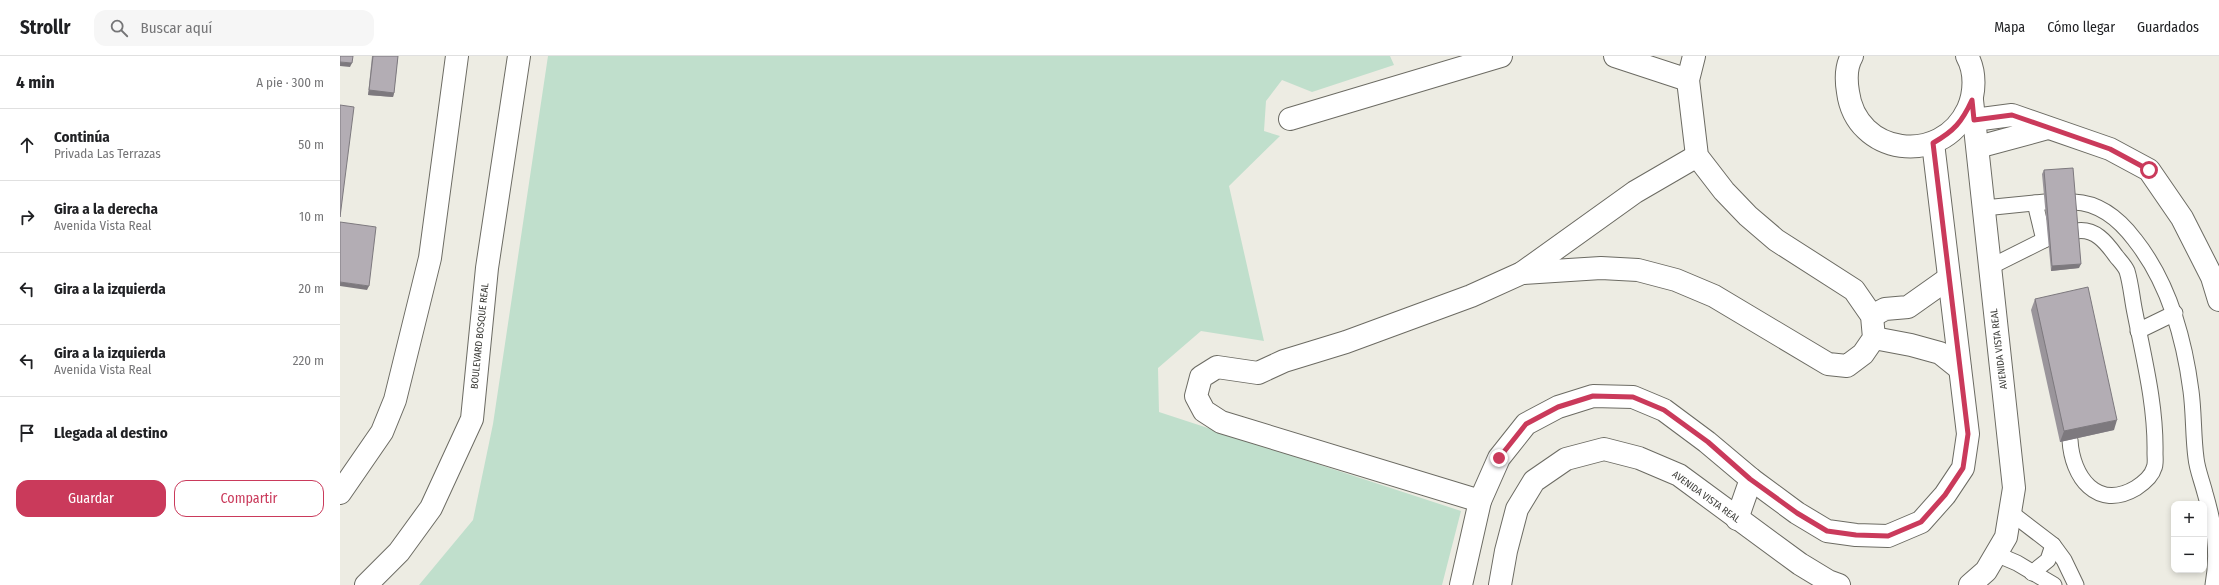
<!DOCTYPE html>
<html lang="es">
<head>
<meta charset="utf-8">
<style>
  body { margin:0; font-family:"Fira Sans Condensed",sans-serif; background:#f6f6f6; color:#202124 }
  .controls { position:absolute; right:12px; bottom:12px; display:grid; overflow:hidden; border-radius:8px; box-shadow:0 2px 6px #0003 }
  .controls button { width:36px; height:36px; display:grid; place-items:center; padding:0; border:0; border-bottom:1px solid #e0e0e0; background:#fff; color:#202124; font:20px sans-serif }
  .stop { position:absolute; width:12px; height:12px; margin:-9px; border:3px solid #ca3a5b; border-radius:50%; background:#fff }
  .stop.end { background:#ca3a5b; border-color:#fff; box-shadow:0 1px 4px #0008 }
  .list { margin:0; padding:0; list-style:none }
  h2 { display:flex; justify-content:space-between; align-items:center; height:52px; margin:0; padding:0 16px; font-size:17px }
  h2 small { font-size:13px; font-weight:400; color:#757577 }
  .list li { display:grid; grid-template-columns:26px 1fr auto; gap:12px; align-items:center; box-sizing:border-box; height:72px; padding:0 16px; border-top:1px solid #e0e0e0 }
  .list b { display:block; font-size:15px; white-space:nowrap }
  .list p { margin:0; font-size:13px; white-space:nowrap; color:#757577 }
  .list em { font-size:13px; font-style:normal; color:#757577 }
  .actions { display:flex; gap:8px; padding:12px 16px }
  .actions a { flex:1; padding:9px 0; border:1px solid #ca3a5b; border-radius:12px; text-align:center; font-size:14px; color:#ca3a5b }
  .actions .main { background:#ca3a5b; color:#fff }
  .icon { flex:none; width:22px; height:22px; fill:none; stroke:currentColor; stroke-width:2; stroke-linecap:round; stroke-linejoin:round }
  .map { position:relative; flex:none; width:1879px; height:529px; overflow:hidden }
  header { display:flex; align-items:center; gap:24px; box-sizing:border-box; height:56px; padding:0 20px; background:#fff; border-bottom:1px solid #e0e0e0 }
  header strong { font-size:19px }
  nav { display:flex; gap:22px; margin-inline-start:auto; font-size:14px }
  .search { width:280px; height:36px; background:#f6f6f6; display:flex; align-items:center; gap:10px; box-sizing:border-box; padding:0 14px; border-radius:12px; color:#757577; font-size:15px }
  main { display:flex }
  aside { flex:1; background:#fff }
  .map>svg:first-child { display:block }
</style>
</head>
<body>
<header>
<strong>Strollr</strong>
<div class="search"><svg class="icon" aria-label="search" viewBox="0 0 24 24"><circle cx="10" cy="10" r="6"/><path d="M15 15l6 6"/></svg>Buscar aquí</div>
<nav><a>Mapa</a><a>Cómo llegar</a><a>Guardados</a></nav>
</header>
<main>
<aside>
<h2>4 min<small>A pie · 300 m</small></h2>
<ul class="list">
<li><svg class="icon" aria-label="ahead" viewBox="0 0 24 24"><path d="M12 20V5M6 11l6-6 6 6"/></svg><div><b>Continúa</b><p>Privada Las Terrazas</p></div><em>50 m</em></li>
<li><svg class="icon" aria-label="right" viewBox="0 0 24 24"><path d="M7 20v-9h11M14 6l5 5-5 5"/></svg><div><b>Gira a la derecha</b><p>Avenida Vista Real</p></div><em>10 m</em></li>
<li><svg class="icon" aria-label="left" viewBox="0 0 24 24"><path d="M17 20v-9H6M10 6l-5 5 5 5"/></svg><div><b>Gira a la izquierda</b></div><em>20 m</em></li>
<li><svg class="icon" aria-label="left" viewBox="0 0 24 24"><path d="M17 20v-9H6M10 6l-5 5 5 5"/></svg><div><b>Gira a la izquierda</b><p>Avenida Vista Real</p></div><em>220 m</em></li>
<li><svg class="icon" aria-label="arrive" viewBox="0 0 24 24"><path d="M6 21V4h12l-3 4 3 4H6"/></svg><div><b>Llegada al destino</b></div></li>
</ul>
<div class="actions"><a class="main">Guardar</a><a>Compartir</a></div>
</aside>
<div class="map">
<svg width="1879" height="529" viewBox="0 0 1879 529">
  <rect width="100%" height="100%" fill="#edece3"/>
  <polygon fill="#c0dfcc" points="208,0 1050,0 1054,9 972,36 942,24 926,45 924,75 940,80 889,130 924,285 861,275 818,312 819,356 1121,455 1102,529 79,529 133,464 153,368"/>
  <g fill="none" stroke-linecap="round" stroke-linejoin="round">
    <g stroke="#6c6b63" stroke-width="17">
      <g id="service">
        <path d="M 1734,146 C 1761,147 1780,164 1795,184 C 1829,227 1844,281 1851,335 C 1854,357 1853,380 1856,402 C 1857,413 1862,425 1865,437 C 1874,468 1879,496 1873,529"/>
        <polyline points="1695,147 1704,184"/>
        <polyline points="1644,152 1705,146"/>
        <polyline points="1650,211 1708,182"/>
        <polyline points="1798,275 1835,257"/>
        <path d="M 1730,384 C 1732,421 1757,455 1796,432 C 1802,428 1812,420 1814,412 C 1816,408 1815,402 1815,397 C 1816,350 1804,303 1795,257 C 1792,243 1791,228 1787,215 C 1785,210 1780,205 1776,200 C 1766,186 1755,172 1736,175"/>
        <polyline points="1670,456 1713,489 1724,504 1736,529"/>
        <polyline points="1656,498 1677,507 1714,529"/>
        <polyline points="1692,517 1708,504 1713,489"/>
      </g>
    </g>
    <g stroke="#6c6b63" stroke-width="24">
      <g id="minor">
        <polyline points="1275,0 1348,24"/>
        <path d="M 1512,0 C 1506,10 1506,24 1508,36 C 1516,99 1601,111 1628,53 C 1635,37 1636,16 1627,0"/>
        <polyline points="950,63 1161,0"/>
        <polyline points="1634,64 1672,59 1770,93 1809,114 1842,162 1872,221 1879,244"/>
        <polyline points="1638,91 1708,72"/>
        <polyline points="1182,217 1261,212 1298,214 1336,224 1374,240 1488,308 1507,310 1523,298 1534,282 1532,260 1514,234 1436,184 1408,160 1384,135 1357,100 1348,24 1354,0"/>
        <polyline points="1532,260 1545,253 1568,251 1609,222"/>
        <polyline points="1534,282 1571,289 1600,297 1620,313"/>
        <polyline points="1140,445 881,366 864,355 856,340 861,321 877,311 918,317 944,305 1006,286 1131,240 1182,217 1295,136 1357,100"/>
        <polyline points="1397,463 1411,423"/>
        <polyline points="1121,529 1140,445 1159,402 1186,368 1218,351 1253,340 1293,341 1324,354 1367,386 1411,423 1457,457 1487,475 1516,479 1548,480 1581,466 1605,439 1623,412 1628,378 1593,87"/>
        <polyline points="1160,529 1166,495 1177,453 1194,425 1226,403 1264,393 1299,402 1339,419 1460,508 1488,525 1499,529"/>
        <polyline points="1630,529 1646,515 1666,481 1674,432 1632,44"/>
      </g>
    </g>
    <g stroke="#6c6b63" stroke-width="24">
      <g id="tertiary">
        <polyline points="0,437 42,376 55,344 90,202 117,0"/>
        <polyline points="26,529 59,496 91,452 132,363 147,212 179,0"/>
      </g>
    </g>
    <use href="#service" stroke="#fff" stroke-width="15"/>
    <use href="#minor" stroke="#fff" stroke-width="22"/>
    <use href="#tertiary" stroke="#fff" stroke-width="22"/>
  </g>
  <g fill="#9a959b">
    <polygon points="32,0 58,0 54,37 53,41 28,39"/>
    <polygon points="1704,114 1739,212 1711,215 1702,118"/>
    <polygon points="1695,243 1774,374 1720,386 1691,254"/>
  </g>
  <g fill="#7d797e">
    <polygon points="0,6 12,7 10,11 0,10"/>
    <polygon points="29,34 54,37 53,41 28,39"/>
    <polygon points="1741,208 1739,212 1711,215 1712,210"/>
    <polygon points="0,226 29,230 27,234 0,230"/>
    <polygon points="1777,364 1774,374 1720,386 1724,375"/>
  </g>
  <g fill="#b3adb4" stroke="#7d797e">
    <polygon points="0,0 13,0 12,7 0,6"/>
    <polygon points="33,0 58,0 54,37 29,34"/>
    <polygon points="0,49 14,51 0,161"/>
    <polygon points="1733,112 1741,208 1712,210 1704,114"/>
    <polygon points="0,166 36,171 29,230 0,226"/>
    <polygon points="1748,231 1777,364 1724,375 1695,243"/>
  </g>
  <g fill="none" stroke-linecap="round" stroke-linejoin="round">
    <path stroke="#ca3a5b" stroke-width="5" d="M 1159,402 L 1186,368 L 1218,351 L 1253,340 L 1293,341 L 1324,354 L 1368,386 L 1410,423 L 1457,457 L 1487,475 L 1516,479 L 1548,480 L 1581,466 L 1605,439 L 1623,412 L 1628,378 L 1593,87 C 1614,75 1622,66 1632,44 L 1634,64 L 1672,59 L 1770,93 L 1809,114"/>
  </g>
  <g text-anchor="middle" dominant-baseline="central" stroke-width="3" stroke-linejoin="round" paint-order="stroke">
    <g font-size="10" fill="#3c3c38" stroke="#fff">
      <text transform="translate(140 280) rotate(-84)">BOULEVARD BOSQUE REAL</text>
      <text transform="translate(1659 293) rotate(-97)">AVENIDA VISTA REAL</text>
      <text transform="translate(1366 441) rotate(36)">AVENIDA VISTA REAL</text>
    </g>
  </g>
</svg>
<div class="controls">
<button>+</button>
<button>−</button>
</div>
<div class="stop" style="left:1809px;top:114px"></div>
<div class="stop end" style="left:1159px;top:402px"></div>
</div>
</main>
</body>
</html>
